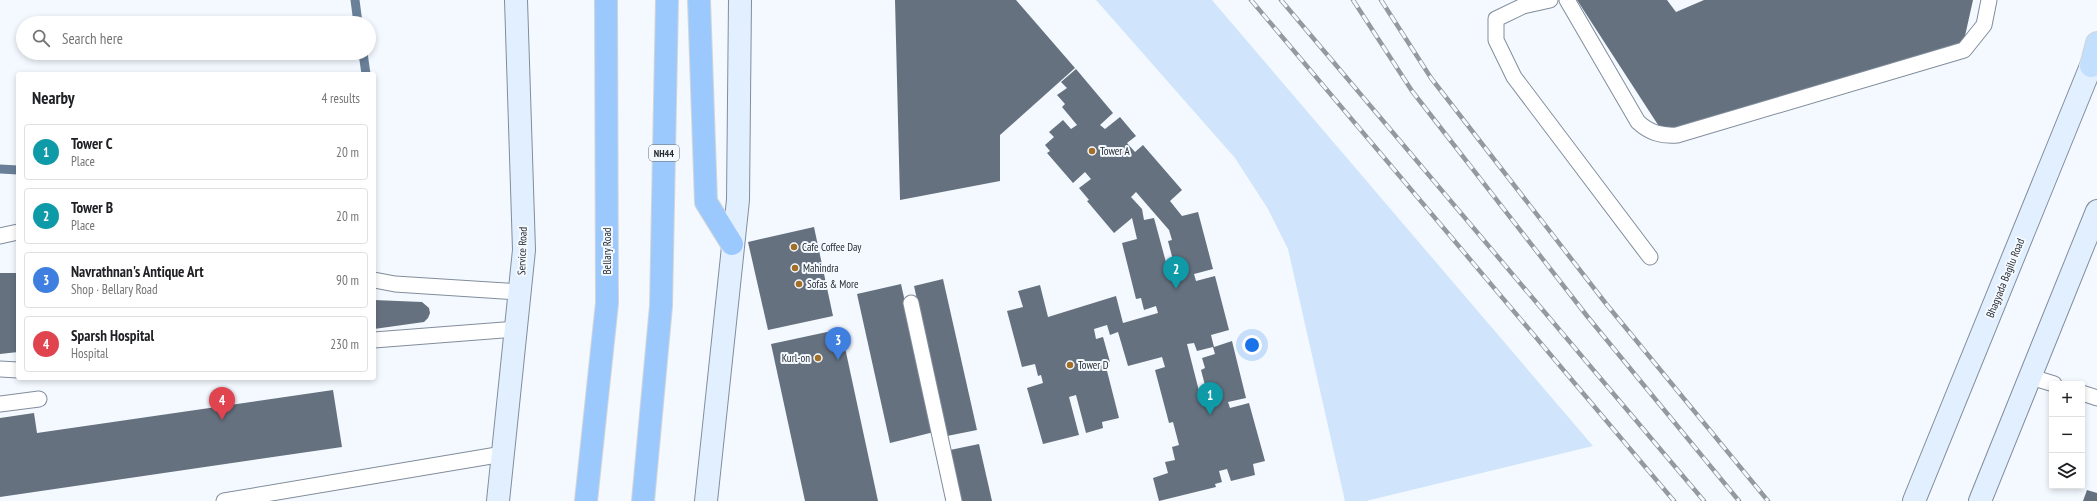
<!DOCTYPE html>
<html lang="en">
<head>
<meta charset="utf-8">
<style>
  body { margin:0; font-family:"PT Sans Narrow",sans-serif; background:#f6f6f6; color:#202124 }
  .controls { position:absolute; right:12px; bottom:12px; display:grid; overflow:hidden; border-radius:4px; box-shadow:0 2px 6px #0003 }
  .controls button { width:36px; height:36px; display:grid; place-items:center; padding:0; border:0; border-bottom:1px solid #e0e0e0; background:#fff; color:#202124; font:20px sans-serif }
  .you { position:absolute; left:1252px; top:345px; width:14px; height:14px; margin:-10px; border:3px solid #fff; border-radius:50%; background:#1a73e8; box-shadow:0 0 0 6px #1a73e833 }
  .badge { display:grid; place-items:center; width:26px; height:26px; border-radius:50%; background:#b45309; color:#fff; font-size:13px; font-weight:700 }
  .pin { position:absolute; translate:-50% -33px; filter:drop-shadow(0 1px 2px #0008) }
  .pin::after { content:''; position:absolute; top:21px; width:14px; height:12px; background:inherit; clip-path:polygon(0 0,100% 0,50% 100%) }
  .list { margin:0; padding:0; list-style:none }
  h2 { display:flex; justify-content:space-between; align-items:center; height:52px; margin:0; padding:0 16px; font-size:17px }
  h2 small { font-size:13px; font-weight:400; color:#757577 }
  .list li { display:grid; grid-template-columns:26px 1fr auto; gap:12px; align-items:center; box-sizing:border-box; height:56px; margin:0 8px 8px; padding:0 8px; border:1px solid #e0e0e0; border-radius:4px }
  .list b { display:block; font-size:15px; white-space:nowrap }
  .list p { margin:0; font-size:13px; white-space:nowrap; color:#757577 }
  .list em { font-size:13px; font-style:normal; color:#757577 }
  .icon { flex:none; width:22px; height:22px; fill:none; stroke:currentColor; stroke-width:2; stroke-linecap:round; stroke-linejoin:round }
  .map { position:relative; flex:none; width:2097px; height:501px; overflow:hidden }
  .search { position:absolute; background:#fff; box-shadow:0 2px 6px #0003; left:16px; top:16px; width:360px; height:44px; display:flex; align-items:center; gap:10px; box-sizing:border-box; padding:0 14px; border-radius:22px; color:#757577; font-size:15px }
  .panel { position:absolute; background:#fff; box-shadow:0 2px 6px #0003; left:16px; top:72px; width:360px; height:308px; border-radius:4px }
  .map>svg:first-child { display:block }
</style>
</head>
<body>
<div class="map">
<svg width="2097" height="501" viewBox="0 0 2097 501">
  <rect width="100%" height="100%" fill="#f3f9ff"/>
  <polygon fill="#d0e4fc" points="1096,0 1212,0 1593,446 1366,501 1345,501 1288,249 1268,209 1235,158"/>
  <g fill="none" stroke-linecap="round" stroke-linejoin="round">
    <g stroke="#6a8099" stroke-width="9">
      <polyline points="355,0 358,23"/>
      <polyline points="363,53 366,74"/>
      <polyline points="0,169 18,170"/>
    </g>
  </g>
  <g fill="#66717f" fill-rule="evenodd">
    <polygon points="895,0 1016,0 1075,68 1000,135 1000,181 900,200"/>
    <polygon points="1577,0 1667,0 1676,12 1704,0 1973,0 1963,45 1662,131"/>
    <path d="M 1076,69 L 1113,113 L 1100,125 L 1105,129 L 1120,117 L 1136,136 L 1127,143 L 1135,152 L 1143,145 L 1182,190 L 1170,201 L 1182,216 L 1198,212 L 1213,269 L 1194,274 L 1196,281 L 1215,276 L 1229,330 L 1211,335 L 1214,347 L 1232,341 L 1246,398 L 1228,402 L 1230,408 L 1249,403 L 1265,461 L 1253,464 L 1255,475 L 1231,481 L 1227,469 L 1219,471 L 1222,482 L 1215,484 L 1216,487 L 1159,501 L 1153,478 L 1168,473 L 1165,462 L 1175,460 L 1172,447 L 1179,445 L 1173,422 L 1169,423 L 1155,370 L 1165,367 L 1162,357 L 1128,366 L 1118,332 L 1110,335 L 1107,325 L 1094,329 L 1096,339 L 1103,337 L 1110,362 L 1105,363 L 1119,418 L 1102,422 L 1103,428 L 1086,433 L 1076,395 L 1069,397 L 1079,435 L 1043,444 L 1027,388 L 1043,383 L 1041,375 L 1038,376 L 1035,364 L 1022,367 L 1007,311 L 1023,307 L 1018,291 L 1040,285 L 1048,317 L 1116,296 L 1123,323 L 1158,313 L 1156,306 L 1144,310 L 1141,298 L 1136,299 L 1122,243 L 1137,239 L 1132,218 L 1114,233 L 1087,201 L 1089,200 L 1079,188 L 1091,179 L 1085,172 L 1073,183 L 1047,153 L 1050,151 L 1045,145 L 1054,137 L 1049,132 L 1063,120 L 1071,129 L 1077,125 L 1062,107 L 1065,104 L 1057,95 L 1067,88 L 1061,82 ZM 1136,192 L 1169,230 L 1172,240 L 1168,241 L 1174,264 L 1167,266 L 1154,218 L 1144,220 L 1142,209 L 1131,197 ZM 1194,343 L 1197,351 L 1213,347 L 1215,354 L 1202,358 L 1205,368 L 1201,370 L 1206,389 L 1199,391 L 1187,344 Z"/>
    <polygon points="814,227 833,316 768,330 748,242"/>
    <polygon points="0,273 18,273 18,352 0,354"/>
    <polygon points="943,279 977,430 947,436 914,286"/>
    <polygon points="901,284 934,432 890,443 857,294"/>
    <polygon points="374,300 422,302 429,308 430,313 428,318 424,322 374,329"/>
    <polygon points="841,329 878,501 805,501 771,344"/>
    <polygon points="333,390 342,447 0,497 0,418 34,413 37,433"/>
    <polygon points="979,444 992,501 961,501 950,450"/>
    <polygon points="2087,490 2097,493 2097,501 2083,501"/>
  </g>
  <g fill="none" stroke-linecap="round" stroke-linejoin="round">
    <g stroke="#818d9b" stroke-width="17">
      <g id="lane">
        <polyline points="1550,0 1523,6 1496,19 1496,40 1514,77 1650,257"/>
        <path d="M 1567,0 L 1638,122 C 1650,133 1661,136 1677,135 L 1964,50 L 1984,25 L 1989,0"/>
        <polyline points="0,236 18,232"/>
        <polyline points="374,280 395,284 520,292"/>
        <polyline points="911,303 954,501"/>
        <polyline points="374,340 516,329"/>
        <polyline points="0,369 18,370"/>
        <polyline points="2031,377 2054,384"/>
        <polyline points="2082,393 2097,398"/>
        <polyline points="0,404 39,399"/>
        <polyline points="224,501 503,454"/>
      </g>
    </g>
    <g stroke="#818d9b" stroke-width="24">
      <g id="secondary">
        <polyline points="498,501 524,250 516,0"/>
        <polyline points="706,501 738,200 740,0"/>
        <polyline points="1914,501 2091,66 2097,56"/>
        <polyline points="1980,501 2097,211"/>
      </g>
    </g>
    <g stroke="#d4d5d6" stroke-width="24">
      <polyline id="primary" points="2091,66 2097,43"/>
    </g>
    <g stroke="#d4d5d6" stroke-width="24">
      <g id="highway">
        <polyline points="699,0 706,202 732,244"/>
        <polyline points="586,501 607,303 606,0"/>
        <polyline points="643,501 661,306 667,0"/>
      </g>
    </g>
    <use href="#lane" stroke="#fff" stroke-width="15"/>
    <use href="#secondary" stroke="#e1efff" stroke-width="22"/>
    <use href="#primary" stroke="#c3dffe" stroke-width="22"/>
    <use href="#highway" stroke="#9bc9fe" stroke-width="22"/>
    <g stroke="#93999f" stroke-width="4.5">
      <g id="rail">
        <polyline points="1251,0 1674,501"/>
        <polyline points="1281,0 1704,501"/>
        <polyline points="1353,0 1412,91 1587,316 1739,501"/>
        <polyline points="1381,0 1431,78 1607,305 1768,501"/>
      </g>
    </g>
    <use href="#rail" stroke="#f3f9ff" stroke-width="3" stroke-dasharray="9" stroke-linecap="butt"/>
  </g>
  <g fill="#a26f26" stroke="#f3f9ff" stroke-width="1.5">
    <circle cx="1092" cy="151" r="4"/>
    <circle cx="794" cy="247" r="4"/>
    <circle cx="795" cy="268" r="4"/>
    <circle cx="799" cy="284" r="4"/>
    <circle cx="818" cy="358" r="4"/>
    <circle cx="1070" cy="365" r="4"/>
  </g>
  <g text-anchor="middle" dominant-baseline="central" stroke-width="4" stroke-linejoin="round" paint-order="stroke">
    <rect fill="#f3f9ff" stroke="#646a70" stroke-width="1" x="649" y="145" width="30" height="16" rx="3"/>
    <g font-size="10" font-weight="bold" fill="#272c32">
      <text x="664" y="153">NH44</text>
    </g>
    <g font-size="11" fill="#272c32" stroke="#f3f9ff" text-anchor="start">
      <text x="1100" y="151">Tower A</text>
      <text x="802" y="247">Cafe Coffee Day</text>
      <text x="803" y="268">Mahindra</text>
      <text x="807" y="284">Sofas &amp; More</text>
      <text x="810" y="358" text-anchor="end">Kurl-on</text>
      <text x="1078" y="365">Tower D</text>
    </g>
    <g font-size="11" fill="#272c32" stroke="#f3f9ff">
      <text transform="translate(522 251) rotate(-88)">Service Road</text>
      <text transform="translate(607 251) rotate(-90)">Bellary Road</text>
      <text transform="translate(2005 278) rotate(-68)">Bhagyada Bagilu Road</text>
    </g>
  </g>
</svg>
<div class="controls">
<button>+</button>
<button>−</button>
<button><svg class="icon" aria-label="layers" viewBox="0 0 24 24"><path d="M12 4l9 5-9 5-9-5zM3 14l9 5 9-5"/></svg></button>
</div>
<div class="you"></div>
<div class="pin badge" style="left:1210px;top:415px;background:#0f9aa8">1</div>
<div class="pin badge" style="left:1176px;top:289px;background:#0f9aa8">2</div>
<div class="pin badge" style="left:838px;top:360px;background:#3f7fe0">3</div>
<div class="pin badge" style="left:222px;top:420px;background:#e0444e">4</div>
<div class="search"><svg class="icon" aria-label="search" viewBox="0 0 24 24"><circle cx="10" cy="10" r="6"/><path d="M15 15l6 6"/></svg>Search here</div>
<section class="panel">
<h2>Nearby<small>4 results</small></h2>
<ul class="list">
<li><span class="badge" style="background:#0f9aa8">1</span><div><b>Tower C</b><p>Place</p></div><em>20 m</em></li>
<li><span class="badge" style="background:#0f9aa8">2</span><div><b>Tower B</b><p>Place</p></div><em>20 m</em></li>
<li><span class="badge" style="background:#3f7fe0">3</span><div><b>Navrathnan's Antique Art</b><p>Shop · Bellary Road</p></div><em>90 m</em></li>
<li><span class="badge" style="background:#e0444e">4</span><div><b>Sparsh Hospital</b><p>Hospital</p></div><em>230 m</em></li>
</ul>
</section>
</div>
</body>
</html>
